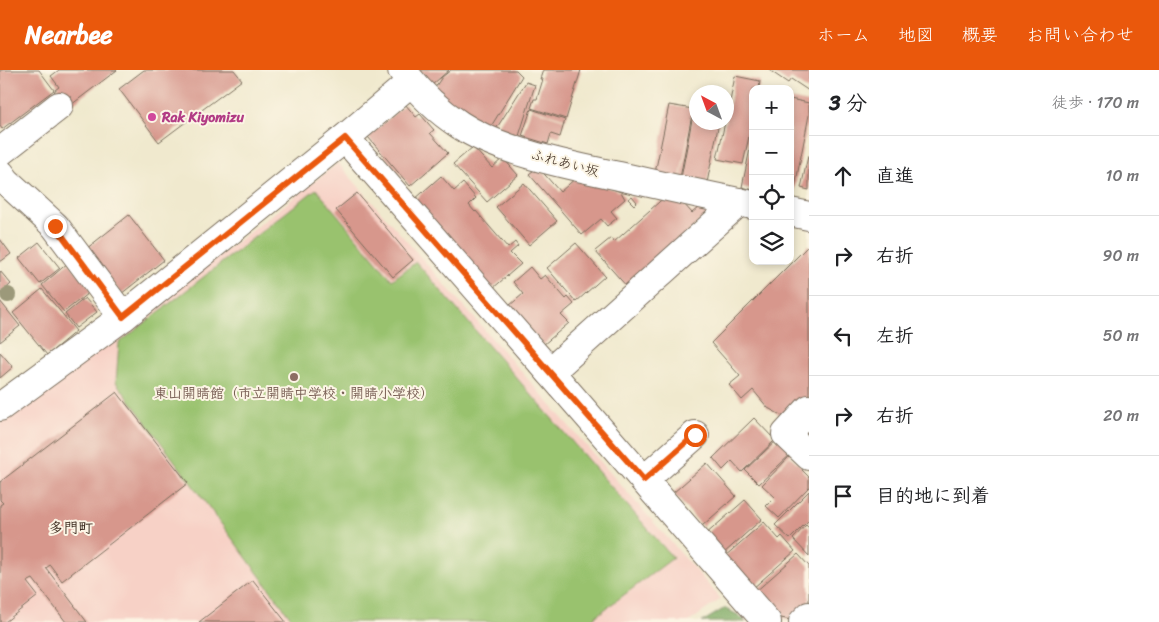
<!DOCTYPE html>
<html lang="ja">
<head>
<meta charset="utf-8">
<style>
  body { margin:0; font-family:Sriracha,"Klee One",sans-serif; background:#f2f2f2; color:#202124 }
  .controls { position:absolute; right:15px; top:15px; display:grid; overflow:hidden; border-radius:10px; box-shadow:0 2px 8px #0003 }
  .controls button { width:45px; height:45px; display:grid; place-items:center; padding:0; border:0; border-bottom:1px solid #e0e0e0; background:#fff; color:#202124; font:25px sans-serif }
  .compass { position:absolute; left:689px; top:15px; width:45px; height:45px; border-radius:50%; background:#fff; box-shadow:0 2px 8px #0003; rotate:319deg }
  .stop { position:absolute; width:15px; height:15px; margin:-11px; border:4px solid #ea580c; border-radius:50%; background:#fff }
  .stop.end { background:#ea580c; border-color:#fff; box-shadow:0 1px 5px #0008 }
  .list { margin:0; padding:0; list-style:none }
  h2 { display:flex; justify-content:space-between; align-items:center; height:65px; margin:0; padding:0 20px; font-size:21px }
  h2 small { font-size:16px; font-weight:400; color:#757577 }
  .list li { display:grid; grid-template-columns:32px 1fr auto; gap:15px; align-items:center; box-sizing:border-box; height:80px; padding:0 20px; border-top:1px solid #e0e0e0 }
  .list b { display:block; font-size:19px; white-space:nowrap }
  .list em { font-size:16px; font-style:normal; color:#757577 }
  .icon { flex:none; width:28px; height:28px; fill:none; stroke:currentColor; stroke-width:2; stroke-linecap:round; stroke-linejoin:round }
  .map { position:relative; flex:none; width:809px; height:552px; overflow:hidden }
  header { display:flex; align-items:center; gap:30px; box-sizing:border-box; height:70px; padding:0 25px; background:#ea580c; color:#fff }
  header strong { font-size:24px }
  nav { display:flex; gap:28px; margin-inline-start:auto; font-size:18px }
  main { display:flex }
  aside { flex:1; background:#fff }
  .map>svg:first-child { display:block }
</style>
</head>
<body>
<header>
<strong>Nearbee</strong>
<nav><a>ホーム</a><a>地図</a><a>概要</a><a>お問い合わせ</a></nav>
</header>
<main>
<div class="map">
<svg width="809" height="552" viewBox="0 0 809 552">
  <rect width="100%" height="100%" fill="#fcf5e5"/>
  <filter id="ink" filterUnits="userSpaceOnUse"><feTurbulence type="fractalNoise" baseFrequency=".02" numOctaves="2"/><feDisplacementMap in="SourceGraphic" scale="10" xChannelSelector="R" yChannelSelector="G"/><feConvolveMatrix kernelMatrix="1 2 1 2 8 2 1 2 1" color-interpolation-filters="sRGB"/></filter>
  <filter id="wash" filterUnits="userSpaceOnUse"><feTurbulence type="fractalNoise" baseFrequency=".0096" numOctaves="4" result="noise"/><feDisplacementMap in="SourceGraphic" scale="20" xChannelSelector="R" yChannelSelector="G"/><feGaussianBlur stdDeviation="1.12" result="paint"/><feColorMatrix in="noise" values="0 0 0 0 0 0 0 0 0 0 0 0 0 0 0 0 0 1.4 0 .05"/><feComposite in="paint" operator="in"/></filter>
  <g filter="url(#wash)">
    <rect width="100%" height="100%" fill="#f0e9ce"/>
    <polygon fill="#f7d1c6" points="338,93 721,529 689,552 0,552 0,353 122,262"/>
    <polygon fill="#99c26e" stroke="#6a7646" points="316,119 392,210 416,192 673,488 588,552 294,552 116,312 119,273"/>
    <polygon fill="#7aa861" stroke="#5a6940" points="725,538 740,546 746,552 702,552"/>
    <g id="blocks">
      <g fill="#d7978c">
        <polygon points="0,0 39,0 54,20 2,59 0,56"/>
        <polygon points="59,0 117,0 63,41 53,28 55,20 59,17 51,6"/>
        <polygon points="144,0 234,0 242,10 159,72 119,19"/>
        <polygon points="419,0 449,0 432,15"/>
        <polygon points="451,0 516,0 522,6 490,58 432,22 442,7"/>
        <polygon points="543,0 581,0 566,49 531,38 534,29 537,29 543,9 540,9"/>
        <polygon points="769,0 809,0 809,21 791,9 788,13"/>
        <polygon points="735,6 760,11 759,19 753,19 753,48 743,94 717,89 725,52 726,52"/>
        <polygon points="526,12 535,15 519,66 496,59"/>
        <polygon points="790,29 809,33 809,45 793,127 790,126"/>
        <polygon points="405,34 416,47 420,44 434,60 430,63 448,83 410,116 368,67"/>
        <polygon points="669,35 693,39 680,108 655,103"/>
        <polygon points="531,39 565,50 560,67 551,64 548,74 522,66"/>
        <polygon points="694,39 696,39 696,52 719,52 707,113 681,108"/>
        <polygon points="752,69 753,69 753,120 742,117"/>
        <polygon points="473,77 492,98 503,88 518,105 487,132 453,94"/>
        <polygon points="808,86 809,86 809,120 801,118"/>
        <polygon points="538,97 560,122 577,107 621,122 625,129 611,141 617,148 607,156 601,149 582,165 529,104"/>
        <polygon points="441,106 454,121 463,113 476,128 469,135 475,142 476,141 508,178 515,172 518,176 510,183 521,194 492,219 414,130"/>
        <polygon points="524,113 557,151 529,175 496,137"/>
        <polygon points="357,123 413,190 393,207 336,140"/>
        <polygon points="674,123 692,143 706,131 713,139 629,219 595,181 611,168 614,172 668,124"/>
        <polygon points="632,126 637,132 634,135 628,129"/>
        <polygon points="129,145 164,190 121,224 86,179"/>
        <polygon points="0,169 11,184 0,192"/>
        <polygon points="39,172 60,198 40,214 19,188"/>
        <polygon points="576,173 605,206 576,232 547,198"/>
        <polygon points="809,175 809,327 788,349 768,338 753,320 742,330 729,315 740,306 711,273"/>
        <polygon points="69,192 92,220 64,242 42,215"/>
        <polygon points="530,197 540,209 545,205 566,229 568,227 574,234 561,245 569,253 543,275 509,236 523,224 513,212"/>
        <polygon points="0,201 11,214 0,224"/>
        <polygon points="42,219 76,261 47,285 13,243"/>
        <polygon points="85,228 97,242 76,258 65,244"/>
        <polygon points="0,231 20,256 0,272"/>
        <polygon points="0,282 13,297 0,308"/>
        <polygon points="117,322 188,413 62,511 50,495 46,498 87,552 66,552 33,509 27,512 38,526 5,552 0,552 0,435 3,433 0,430 0,412"/>
        <polygon points="754,348 775,370 742,402 732,391 723,400 713,388"/>
        <polygon points="779,368 793,382 759,414 745,400"/>
        <polygon points="790,386 803,398 802,400 809,407 809,417 779,448 766,436 775,427 762,415"/>
        <polygon points="707,393 736,426 702,456 673,423"/>
        <polygon points="809,421 809,450 790,469 775,455"/>
        <polygon points="745,430 762,449 723,484 705,465"/>
        <polygon points="764,452 779,469 782,466 795,481 752,519 724,487"/>
        <polygon points="806,455 809,458 809,486 793,469"/>
        <polygon points="798,484 809,496 809,533 791,550 776,547 754,523"/>
        <polygon points="253,510 286,552 199,552"/>
      </g>
    </g>
  </g>
  <g filter="url(#ink)">
    <use href="#blocks" fill-opacity="0" stroke="#7a6d5c" stroke-width="1"/>
    <g fill="none" stroke-linecap="round" stroke-linejoin="round">
      <g stroke="#7a6d5c" stroke-width="30">
        <g id="minor">
          <path d="M 402,0 C 418,21 438,41 460,55 C 501,82 571,96 619,106 C 663,116 708,126 753,135"/>
          <polyline points="345,68 550,302 767,552"/>
          <polyline points="0,82 59,36"/>
          <polyline points="0,103 6,111 55,156 123,247"/>
          <polyline points="790,142 809,146"/>
          <polyline points="550,302 739,132"/>
          <polyline points="0,337 123,247 345,68 411,12"/>
          <polyline points="809,339 786,364 809,386"/>
          <polyline points="644,410 695,365"/>
          <polyline points="803,552 809,546"/>
        </g>
      </g>
      <use href="#minor" stroke="#fff" stroke-width="28"/>
    </g>
    <circle fill="#9c997a" cx="8" cy="225" r="8"/>
  </g>
  <g fill="none" stroke-linecap="round" stroke-linejoin="round" filter="url(#ink)">
    <polyline stroke="#ea580c" stroke-width="6" points="55,156 123,247 345,68 644,410 695,365"/>
  </g>
  <circle fill="#d1479c" stroke="#fcf5e5" stroke-width="2" cx="152" cy="47" r="5"/>
  <circle fill="#8d6e63" stroke="#fcf5e5" stroke-width="2" cx="294" cy="307" r="5"/>
  <g text-anchor="middle" dominant-baseline="central" stroke-width="4" stroke-linejoin="round" paint-order="stroke">
    <g font-size="14" font-weight="bold" fill="#b23c85" stroke="#fcf5e5" text-anchor="start">
      <text x="162" y="47">Rak Kiyomizu</text>
    </g>
    <g font-size="14" fill="#3b2a1e" stroke="#fcf5e5">
      <text transform="translate(565 93) rotate(15)">ふれあい坂</text>
    </g>
    <g font-size="14" font-weight="bold" fill="#785e54" stroke="#fcf5e5">
      <text x="294" y="323">東山開睛館（市立開睛中学校・開睛小学校）</text>
    </g>
    <g font-size="15" font-weight="bold" fill="#3b2a1e" stroke="#fcf5e5">
      <text x="71" y="458">多門町</text>
    </g>
  </g>
</svg>
<div class="controls">
<button>+</button>
<button>−</button>
<button><svg class="icon" aria-label="locate" viewBox="0 0 24 24"><circle cx="12" cy="12" r="6"/><path d="M12 2v4M12 18v4M2 12h4M18 12h4"/></svg></button>
<button><svg class="icon" aria-label="layers" viewBox="0 0 24 24"><path d="M12 4l9 5-9 5-9-5zM3 14l9 5 9-5"/></svg></button>
</div>
<svg class="compass" viewBox="-18 -18 36 36"><path d="M0-13l5 13h-10z" fill="#e53935"/><path d="M0 13l5-13h-10z" fill="#757577"/></svg>
<div class="stop" style="left:695px;top:365px"></div>
<div class="stop end" style="left:55px;top:156px"></div>
</div>
<aside>
<h2>3 分<small>徒歩 · 170 m</small></h2>
<ul class="list">
<li><svg class="icon" aria-label="ahead" viewBox="0 0 24 24"><path d="M12 20V5M6 11l6-6 6 6"/></svg><div><b>直進</b></div><em>10 m</em></li>
<li><svg class="icon" aria-label="right" viewBox="0 0 24 24"><path d="M7 20v-9h11M14 6l5 5-5 5"/></svg><div><b>右折</b></div><em>90 m</em></li>
<li><svg class="icon" aria-label="left" viewBox="0 0 24 24"><path d="M17 20v-9H6M10 6l-5 5 5 5"/></svg><div><b>左折</b></div><em>50 m</em></li>
<li><svg class="icon" aria-label="right" viewBox="0 0 24 24"><path d="M7 20v-9h11M14 6l5 5-5 5"/></svg><div><b>右折</b></div><em>20 m</em></li>
<li><svg class="icon" aria-label="arrive" viewBox="0 0 24 24"><path d="M6 21V4h12l-3 4 3 4H6"/></svg><div><b>目的地に到着</b></div></li>
</ul>
</aside>
</main>
</body>
</html>
